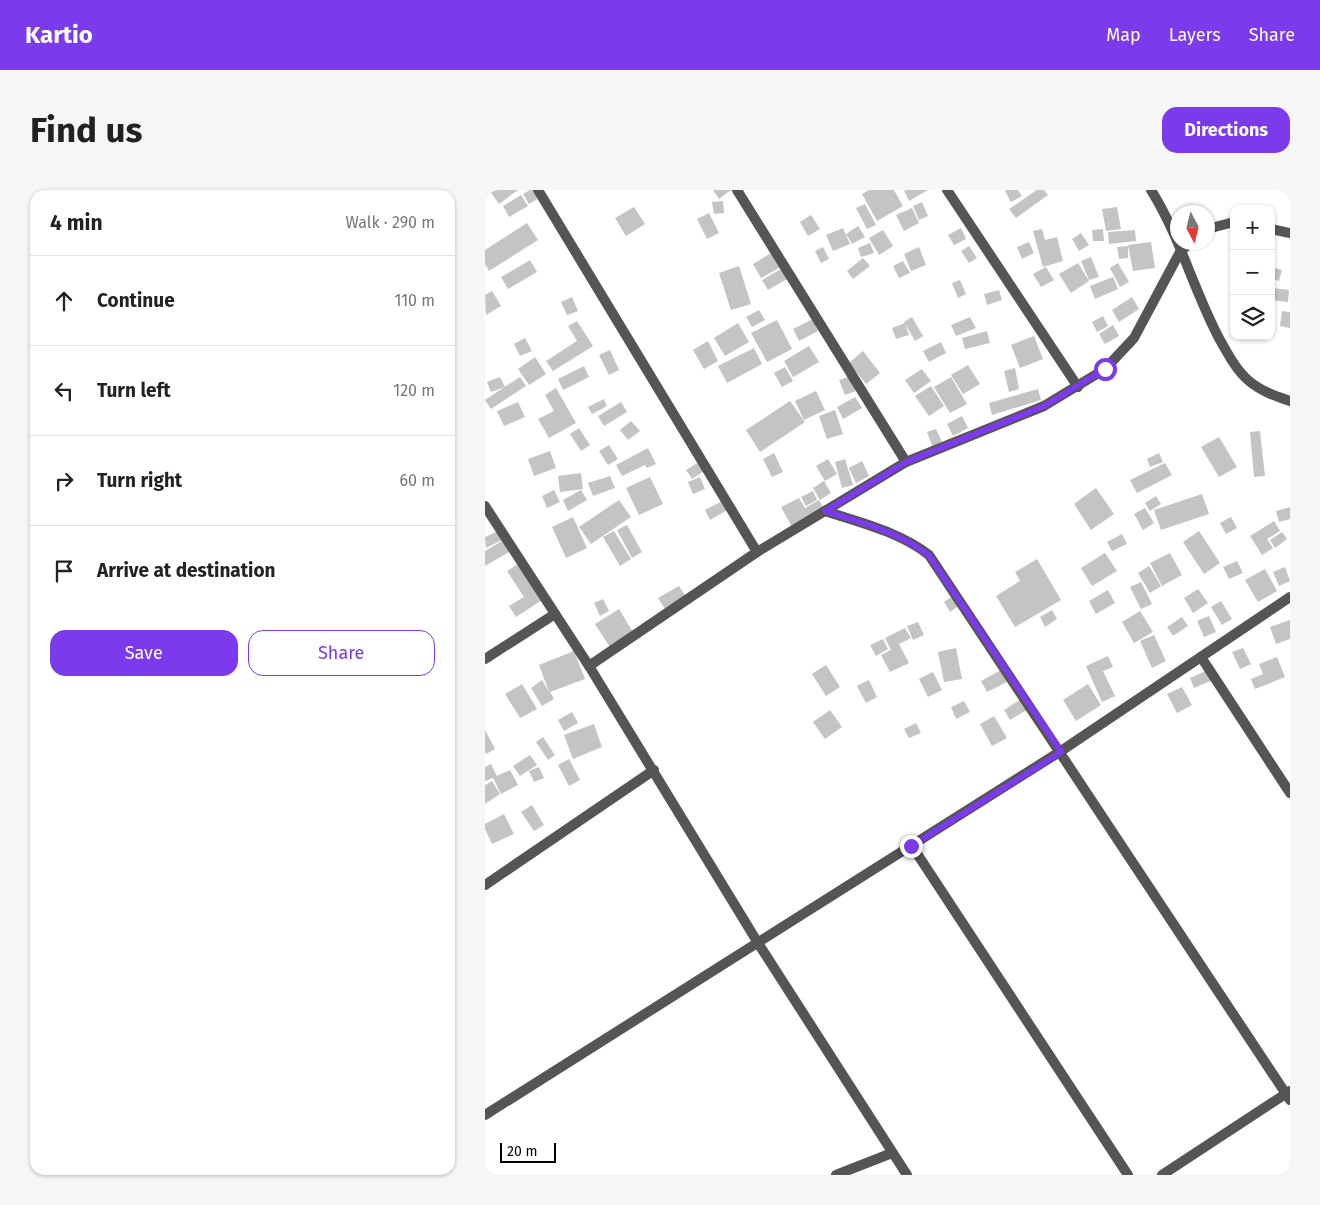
<!DOCTYPE html>
<html lang="en">
<head>
<meta charset="utf-8">
<style>
  body { margin:0; font-family:"Fira Sans",sans-serif; background:#f6f6f6; color:#222 }
  .controls { position:absolute; right:15px; top:15px; display:grid; overflow:hidden; border-radius:10px; box-shadow:0 1px 4px #0004 }
  .controls button { width:45px; height:45px; display:grid; place-items:center; padding:0; border:0; border-bottom:1px solid #e0e0e0; background:#fff; color:#222; font:25px sans-serif }
  .compass { position:absolute; left:685px; top:15px; width:45px; height:45px; border-radius:50%; background:#fff; box-shadow:0 1px 4px #0004; rotate:173deg }
  .scale { position:absolute; left:15px; bottom:12px; width:56px; box-sizing:border-box; padding-left:5px; border:2px solid #000; border-top:0; font-size:14px; line-height:18px; white-space:nowrap; color:#000; -webkit-text-stroke:4px #fff; paint-order:stroke }
  .stop { position:absolute; width:15px; height:15px; margin:-11px; border:4px solid #7c3aed; border-radius:50%; background:#fff }
  .stop.end { background:#7c3aed; border-color:#fff; box-shadow:0 1px 5px #0008 }
  .list { margin:0; padding:0; list-style:none }
  h2 { display:flex; justify-content:space-between; align-items:center; height:65px; margin:0; padding:0 20px; font-size:21px }
  h2 small { font-size:16px; font-weight:400; color:#767676 }
  .list li { display:grid; grid-template-columns:32px 1fr auto; gap:15px; align-items:center; box-sizing:border-box; height:90px; padding:0 20px; border-top:1px solid #e0e0e0 }
  .list b { display:block; font-size:19px; white-space:nowrap }
  .list em { font-size:16px; font-style:normal; color:#767676 }
  .actions { display:flex; gap:10px; padding:15px 20px }
  .actions a { flex:1; padding:11px 0; border:1px solid #7c3aed; border-radius:15px; text-align:center; font-size:18px; color:#7c3aed }
  .actions .main { background:#7c3aed; color:#fff }
  .icon { flex:none; width:28px; height:28px; fill:none; stroke:currentColor; stroke-width:2; stroke-linecap:round; stroke-linejoin:round }
  .map { position:relative; flex:none; width:805px; height:985px; overflow:hidden; border-radius:15px }
  header { display:flex; align-items:center; gap:30px; box-sizing:border-box; height:70px; padding:0 25px; background:#7c3aed; color:#fff }
  header strong { font-size:24px }
  nav { display:flex; gap:28px; margin-inline-start:auto; font-size:18px }
  .intro { display:flex; align-items:center; justify-content:space-between; box-sizing:border-box; height:120px; padding:0 30px }
  h1 { margin:0; font-size:35px }
  .button { padding:12px 22px; border-radius:15px; background:#7c3aed; color:#fff; font-size:18px; font-weight:700 }
  main { display:flex; gap:30px; padding:0 30px }
  aside { flex:1; background:#fff; border-radius:15px; box-shadow:0 1px 4px #0004 }
  .map>svg:first-child { display:block }
</style>
</head>
<body>
<header>
<strong>Kartio</strong>
<nav><a>Map</a><a>Layers</a><a>Share</a></nav>
</header>
<div class="intro"><h1>Find us</h1><a class="button">Directions</a></div>
<main>
<aside>
<h2>4 min<small>Walk · 290 m</small></h2>
<ul class="list">
<li><svg class="icon" aria-label="ahead" viewBox="0 0 24 24"><path d="M12 20V5M6 11l6-6 6 6"/></svg><div><b>Continue</b></div><em>110 m</em></li>
<li><svg class="icon" aria-label="left" viewBox="0 0 24 24"><path d="M17 20v-9H6M10 6l-5 5 5 5"/></svg><div><b>Turn left</b></div><em>120 m</em></li>
<li><svg class="icon" aria-label="right" viewBox="0 0 24 24"><path d="M7 20v-9h11M14 6l5 5-5 5"/></svg><div><b>Turn right</b></div><em>60 m</em></li>
<li><svg class="icon" aria-label="arrive" viewBox="0 0 24 24"><path d="M6 21V4h12l-3 4 3 4H6"/></svg><div><b>Arrive at destination</b></div></li>
</ul>
<div class="actions"><a class="main">Save</a><a>Share</a></div>
</aside>
<div class="map">
<svg width="805" height="985" viewBox="0 0 805 985">
  <rect width="100%" height="100%" fill="#fff"/>
  <g fill="#c4c4c4">
    <polygon points="4,0 33,0 14,14"/>
    <polygon points="45,0 49,0 54,8 44,14 38,4"/>
    <polygon points="228,0 246,0 234,9"/>
    <polygon points="384,0 409,0 418,16 392,31 377,4"/>
    <polygon points="421,0 443,0 424,11 419,1"/>
    <polygon points="522,0 533,0 537,6 526,12 520,1"/>
    <polygon points="552,0 559,0 563,5 531,28 524,19"/>
    <polygon points="36,5 43,16 24,27 18,16"/>
    <polygon points="238,11 239,23 229,24 227,12"/>
    <polygon points="437,12 443,26 434,30 428,16"/>
    <polygon points="380,14 391,35 382,39 371,18"/>
    <polygon points="149,17 160,34 141,46 130,28"/>
    <polygon points="632,17 636,39 621,41 617,19"/>
    <polygon points="427,18 434,33 419,41 411,25"/>
    <polygon points="224,23 234,43 222,49 212,29"/>
    <polygon points="326,25 335,39 323,46 315,32"/>
    <polygon points="42,33 53,50 4,81 0,74 0,60"/>
    <polygon points="373,36 380,47 367,54 361,44"/>
    <polygon points="358,38 365,54 348,61 341,45"/>
    <polygon points="476,38 481,49 469,55 463,45"/>
    <polygon points="557,39 560,50 572,47 578,71 558,77 548,41"/>
    <polygon points="618,39 619,51 608,51 607,40"/>
    <polygon points="398,40 408,56 394,65 384,48"/>
    <polygon points="650,40 651,51 624,54 623,42"/>
    <polygon points="596,43 604,55 594,61 587,49"/>
    <polygon points="544,52 549,63 537,69 532,57"/>
    <polygon points="666,52 670,78 648,81 643,55"/>
    <polygon points="385,53 389,63 376,67 373,58"/>
    <polygon points="484,56 492,68 484,73 476,61"/>
    <polygon points="643,56 643,68 634,69 632,57"/>
    <polygon points="338,57 344,69 336,73 330,61"/>
    <polygon points="434,57 441,75 426,81 419,64"/>
    <polygon points="288,62 296,77 276,88 268,74"/>
    <polygon points="606,67 614,87 604,90 596,71"/>
    <polygon points="378,68 385,76 368,89 362,81"/>
    <polygon points="45,70 52,82 23,99 16,87"/>
    <polygon points="418,71 425,83 414,88 408,76"/>
    <polygon points="593,73 604,91 586,103 574,84"/>
    <polygon points="633,73 644,92 635,97 625,78"/>
    <polygon points="254,76 266,114 246,120 234,83"/>
    <polygon points="561,77 569,90 556,97 548,84"/>
    <polygon points="786,77 797,80 794,91 786,89"/>
    <polygon points="296,79 302,89 283,100 277,90"/>
    <polygon points="628,87 633,99 610,109 605,96"/>
    <polygon points="475,90 481,104 473,108 467,93"/>
    <polygon points="788,98 804,100 803,112 786,110"/>
    <polygon points="514,100 517,110 502,115 499,104"/>
    <polygon points="7,101 16,116 1,125 0,105"/>
    <polygon points="87,107 93,121 82,125 76,112"/>
    <polygon points="647,107 654,119 634,132 627,120"/>
    <polygon points="274,120 280,130 267,137 261,127"/>
    <polygon points="797,121 805,122 805,138 795,136"/>
    <polygon points="618,126 623,136 612,142 607,132"/>
    <polygon points="427,127 438,146 430,151 419,132"/>
    <polygon points="485,127 491,138 471,146 466,135"/>
    <polygon points="328,129 333,141 314,151 308,139"/>
    <polygon points="292,130 307,159 282,172 266,143"/>
    <polygon points="92,131 108,156 68,181 61,171 92,151 83,136"/>
    <polygon points="253,133 264,152 240,166 229,148"/>
    <polygon points="420,133 424,145 411,149 407,138"/>
    <polygon points="628,135 634,146 620,154 614,144"/>
    <polygon points="502,141 505,153 480,159 477,148"/>
    <polygon points="549,146 558,169 535,178 526,155"/>
    <polygon points="40,148 47,161 35,166 29,154"/>
    <polygon points="223,151 233,171 219,179 208,160"/>
    <polygon points="456,152 461,163 444,172 438,161"/>
    <polygon points="324,156 334,172 308,187 299,171"/>
    <polygon points="269,158 277,174 242,193 233,176"/>
    <polygon points="125,160 134,180 124,185 114,165"/>
    <polygon points="378,161 395,183 381,194 364,173"/>
    <polygon points="50,167 61,184 44,195 33,179"/>
    <polygon points="483,175 495,194 478,204 466,185"/>
    <polygon points="99,176 104,187 78,200 73,189"/>
    <polygon points="300,177 308,191 297,197 289,183"/>
    <polygon points="530,178 534,199 524,202 519,181"/>
    <polygon points="437,179 446,191 429,203 420,190"/>
    <polygon points="366,186 371,201 360,205 354,190"/>
    <polygon points="15,187 20,197 6,202 2,192"/>
    <polygon points="35,187 41,196 6,219 0,210"/>
    <polygon points="466,187 482,214 465,223 449,197"/>
    <polygon points="446,196 459,216 444,226 430,206"/>
    <polygon points="71,198 91,233 64,248 53,229 69,221 60,205"/>
    <polygon points="553,199 556,210 507,225 504,213"/>
    <polygon points="331,201 340,220 319,230 310,211"/>
    <polygon points="370,207 377,218 358,229 352,217"/>
    <polygon points="119,209 122,216 107,224 103,217"/>
    <polygon points="305,211 320,232 275,262 261,240"/>
    <polygon points="33,212 40,227 19,236 12,221"/>
    <polygon points="136,212 142,222 119,236 113,226"/>
    <polygon points="350,220 358,244 342,249 334,226"/>
    <polygon points="477,226 483,238 468,246 462,234"/>
    <polygon points="146,231 155,241 143,250 135,240"/>
    <polygon points="94,238 105,255 96,261 85,244"/>
    <polygon points="451,239 457,252 447,256 442,242"/>
    <polygon points="775,241 780,286 769,287 765,242"/>
    <polygon points="734,247 752,277 734,287 716,257"/>
    <polygon points="124,255 133,269 123,275 114,261"/>
    <polygon points="163,258 171,274 162,278 160,275 137,286 131,275"/>
    <polygon points="65,261 71,278 49,286 43,269"/>
    <polygon points="289,263 298,282 287,287 278,269"/>
    <polygon points="674,263 678,272 665,277 662,269"/>
    <polygon points="343,269 352,284 340,291 331,276"/>
    <polygon points="360,269 368,295 357,298 350,272"/>
    <polygon points="217,270 222,279 207,289 201,280"/>
    <polygon points="377,271 384,286 371,293 364,278"/>
    <polygon points="680,273 687,285 652,303 645,290"/>
    <polygon points="96,283 98,299 75,302 73,286"/>
    <polygon points="125,286 130,298 108,306 103,293"/>
    <polygon points="165,287 178,314 154,325 141,298"/>
    <polygon points="215,287 220,299 208,304 203,292"/>
    <polygon points="339,291 346,303 335,310 328,298"/>
    <polygon points="611,298 629,324 606,340 589,314"/>
    <polygon points="69,300 75,312 62,318 57,306"/>
    <polygon points="96,300 102,310 83,321 78,310"/>
    <polygon points="328,301 332,310 321,316 316,307"/>
    <polygon points="717,304 724,324 676,340 669,320"/>
    <polygon points="671,306 676,314 665,321 660,313"/>
    <polygon points="314,308 320,318 334,310 340,321 308,339 296,317"/>
    <polygon points="241,309 246,318 225,330 220,320"/>
    <polygon points="134,310 146,327 106,354 94,337"/>
    <polygon points="805,317 805,329 794,332 791,321"/>
    <polygon points="660,318 669,333 658,340 649,324"/>
    <polygon points="88,327 102,358 81,368 67,337"/>
    <polygon points="746,327 752,338 741,344 735,333"/>
    <polygon points="789,331 795,341 782,349 788,358 777,365 765,346"/>
    <polygon points="142,335 157,362 147,368 132,340"/>
    <polygon points="13,341 17,350 1,358 0,347"/>
    <polygon points="129,341 146,369 135,376 118,347"/>
    <polygon points="714,341 735,373 719,384 698,352"/>
    <polygon points="797,342 802,349 790,358 785,350"/>
    <polygon points="637,344 642,354 627,361 622,352"/>
    <polygon points="17,351 24,362 0,376 0,361"/>
    <polygon points="620,363 632,381 607,396 596,378"/>
    <polygon points="685,363 697,385 677,396 665,373"/>
    <polygon points="552,369 576,410 530,437 511,406 535,391 530,382"/>
    <polygon points="752,371 758,383 744,389 738,377"/>
    <polygon points="33,374 57,410 31,427 24,416 39,407 22,381"/>
    <polygon points="664,376 676,396 665,403 653,383"/>
    <polygon points="800,377 805,391 794,396 788,382"/>
    <polygon points="780,379 792,401 773,412 760,390"/>
    <polygon points="656,392 667,414 656,419 645,397"/>
    <polygon points="194,396 203,410 182,422 173,408"/>
    <polygon points="713,399 723,413 708,423 699,408"/>
    <polygon points="623,400 630,413 611,424 604,411"/>
    <polygon points="472,403 478,413 465,422 459,412"/>
    <polygon points="118,409 124,421 115,426 109,413"/>
    <polygon points="736,411 747,429 737,435 726,417"/>
    <polygon points="134,419 149,444 126,459 110,434"/>
    <polygon points="567,420 572,429 560,437 555,427"/>
    <polygon points="655,421 668,442 649,453 637,432"/>
    <polygon points="724,426 731,442 719,447 712,431"/>
    <polygon points="697,427 703,436 688,446 682,437"/>
    <polygon points="805,430 805,449 791,454 785,437"/>
    <polygon points="433,432 439,445 428,450 422,436"/>
    <polygon points="420,438 426,448 414,454 424,473 405,482 396,465 406,460 400,448"/>
    <polygon points="669,445 681,471 667,478 655,451"/>
    <polygon points="398,449 403,459 391,466 385,455"/>
    <polygon points="471,458 477,489 459,492 453,462"/>
    <polygon points="758,458 766,474 755,479 747,462"/>
    <polygon points="89,461 100,489 65,502 69,509 57,516 46,498 57,490 64,502 54,475"/>
    <polygon points="623,466 628,477 618,481 630,506 617,512 601,476"/>
    <polygon points="792,467 800,487 770,499 766,489 778,484 774,474"/>
    <polygon points="341,475 355,497 341,506 327,484"/>
    <polygon points="516,480 522,492 502,502 496,491"/>
    <polygon points="723,480 728,490 709,498 705,488"/>
    <polygon points="448,482 457,500 443,507 434,489"/>
    <polygon points="384,490 392,507 381,513 372,496"/>
    <polygon points="37,494 52,519 35,528 20,504"/>
    <polygon points="603,494 616,515 591,531 578,510"/>
    <polygon points="697,497 707,515 692,523 682,504"/>
    <polygon points="541,506 547,517 525,530 519,520"/>
    <polygon points="479,511 485,522 471,529 466,517"/>
    <polygon points="345,520 357,537 340,549 328,532"/>
    <polygon points="87,522 93,533 79,541 73,530"/>
    <polygon points="509,526 522,548 507,556 495,534"/>
    <polygon points="431,533 436,543 424,548 419,539"/>
    <polygon points="109,534 117,557 88,569 79,545"/>
    <polygon points="0,540 10,559 1,564 0,562"/>
    <polygon points="58,547 70,565 63,570 51,552"/>
    <polygon points="45,565 52,575 35,586 28,576"/>
    <polygon points="84,569 95,590 84,596 73,575"/>
    <polygon points="6,574 12,586 25,580 33,595 16,604 8,588 0,591 0,577"/>
    <polygon points="54,577 59,588 49,592 44,581"/>
    <polygon points="7,591 15,604 0,614 0,595"/>
    <polygon points="47,615 59,635 49,641 36,622"/>
    <polygon points="19,624 29,644 7,654 0,639 0,634"/>
  </g>
  <g fill="none" stroke-linecap="round" stroke-linejoin="round">
    <g stroke="#555" stroke-width="10">
      <polyline points="53,0 272,362"/>
      <polyline points="252,0 421,272"/>
      <polyline points="462,0 593,197"/>
      <path d="M 666,0 C 695,46 709,102 735,150 C 743,164 751,180 764,191 C 776,201 790,206 805,211"/>
      <polyline points="722,39 749,32"/>
      <polyline points="786,39 805,43"/>
      <polyline points="0,316 104,476 273,753 422,985"/>
      <path d="M 340,321 C 376,333 415,342 444,365 L 805,910"/>
      <polyline points="716,467 805,603"/>
      <polyline points="0,469 70,424"/>
      <polyline points="104,476 272,362 421,272 559,216 620,179 649,148 695,62 706,52"/>
      <polyline points="427,656 643,985"/>
      <polyline points="0,695 169,580"/>
      <polyline points="0,925 576,561 805,407"/>
      <polyline points="351,985 407,963"/>
      <polyline points="677,985 805,901"/>
    </g>
  </g>
  <g fill="none" stroke-linecap="round" stroke-linejoin="round">
    <path stroke="#7c3aed" stroke-width="6" d="M 426,656 L 576,562 L 444,366 C 415,342 376,333 340,321 L 421,272 L 559,216 L 620,179"/>
  </g>
</svg>
<div class="controls">
<button>+</button>
<button>−</button>
<button><svg class="icon" aria-label="layers" viewBox="0 0 24 24"><path d="M12 4l9 5-9 5-9-5zM3 14l9 5 9-5"/></svg></button>
</div>
<svg class="compass" viewBox="-18 -18 36 36"><path d="M0-13l5 13h-10z" fill="#e53935"/><path d="M0 13l5-13h-10z" fill="#767676"/></svg>
<div class="scale">20 m</div>
<div class="stop" style="left:620px;top:179px"></div>
<div class="stop end" style="left:426px;top:656px"></div>
</div>
</main>
</body>
</html>
